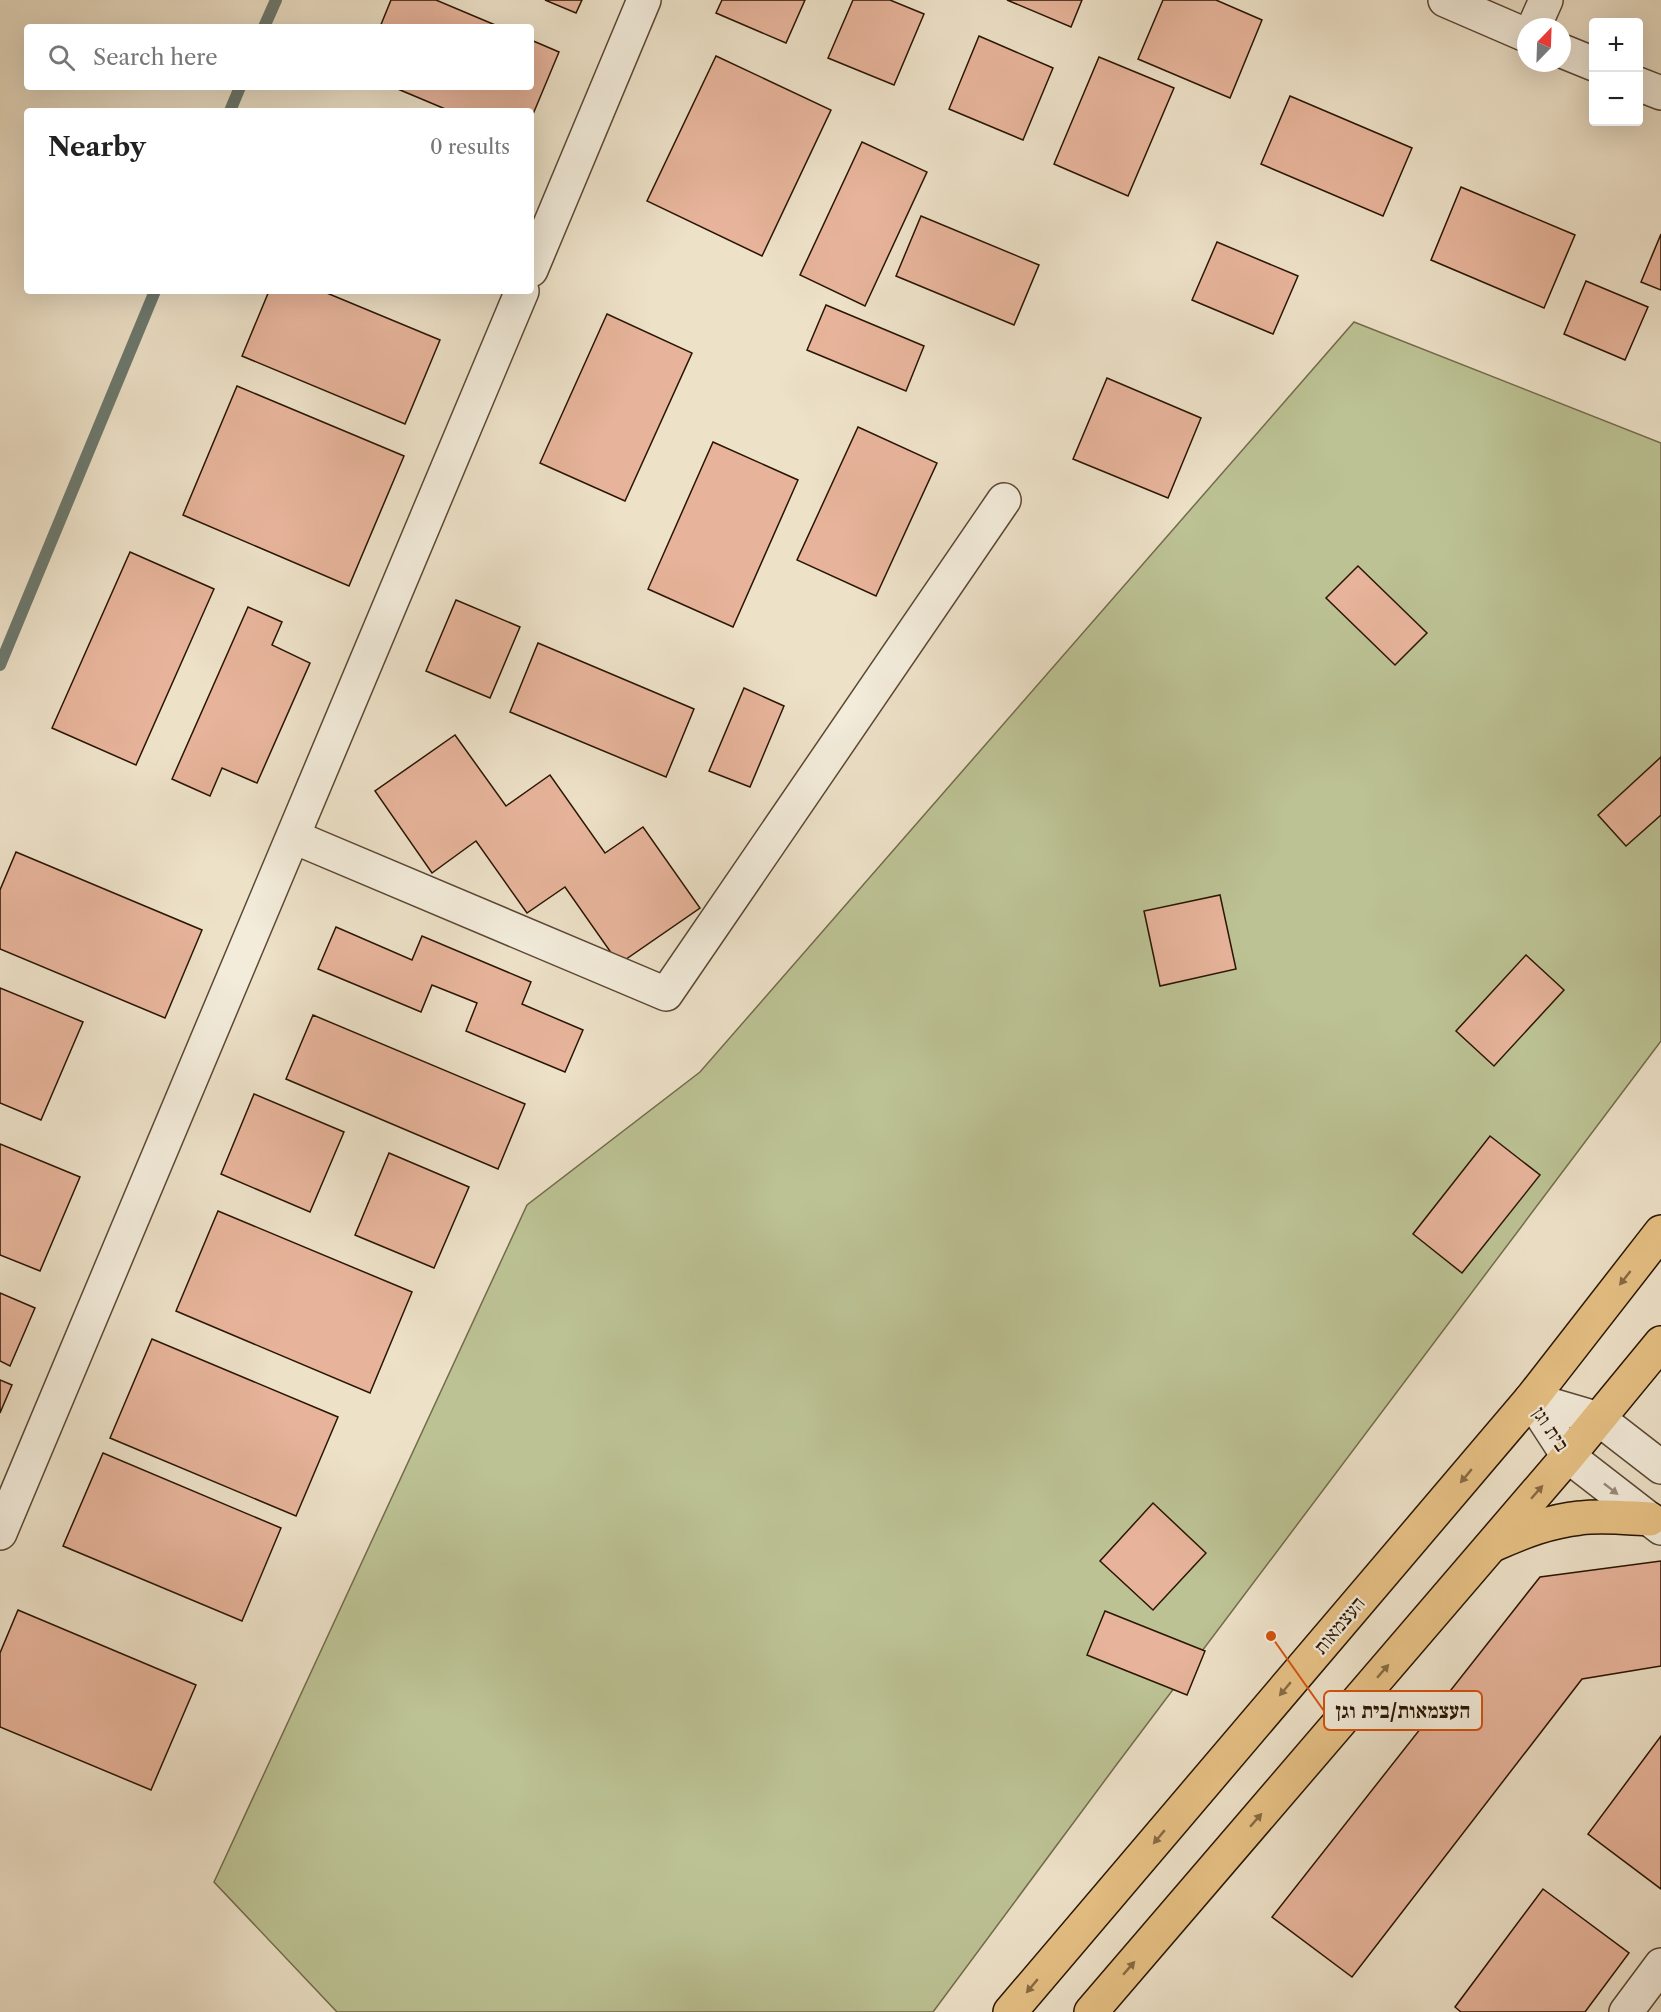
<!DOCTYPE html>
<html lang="en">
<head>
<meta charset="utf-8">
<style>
  body { margin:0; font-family:"Libre Caslon Text","Frank Ruhl Libre",serif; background:#f6f6f6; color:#222 }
  .controls { position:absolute; right:18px; top:18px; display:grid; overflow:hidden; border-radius:6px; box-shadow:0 6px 24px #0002 }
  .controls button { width:54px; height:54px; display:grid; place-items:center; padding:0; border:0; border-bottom:2px solid #e0e0e0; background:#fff; color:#222; font:30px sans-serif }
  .compass { position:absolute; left:1517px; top:18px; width:54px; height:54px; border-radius:50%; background:#fff; box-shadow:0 6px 24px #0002; rotate:23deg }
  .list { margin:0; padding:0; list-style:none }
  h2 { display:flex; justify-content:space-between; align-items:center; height:78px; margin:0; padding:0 24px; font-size:26px }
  h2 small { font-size:20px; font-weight:400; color:#767676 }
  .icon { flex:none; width:33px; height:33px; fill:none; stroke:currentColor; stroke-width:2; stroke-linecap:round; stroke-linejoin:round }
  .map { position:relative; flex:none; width:1661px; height:2012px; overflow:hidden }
  .search { position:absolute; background:#fff; box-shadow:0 6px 24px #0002; left:24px; top:24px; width:510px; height:66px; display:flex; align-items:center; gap:15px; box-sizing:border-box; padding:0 21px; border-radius:6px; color:#767676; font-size:22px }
  .panel { position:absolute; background:#fff; box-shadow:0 6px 24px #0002; left:24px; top:108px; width:510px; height:186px; border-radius:6px }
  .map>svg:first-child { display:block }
</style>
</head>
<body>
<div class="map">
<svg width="1661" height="2012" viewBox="0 0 1661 2012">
  <rect width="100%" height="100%" fill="#ede1c8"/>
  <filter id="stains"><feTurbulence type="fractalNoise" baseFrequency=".00333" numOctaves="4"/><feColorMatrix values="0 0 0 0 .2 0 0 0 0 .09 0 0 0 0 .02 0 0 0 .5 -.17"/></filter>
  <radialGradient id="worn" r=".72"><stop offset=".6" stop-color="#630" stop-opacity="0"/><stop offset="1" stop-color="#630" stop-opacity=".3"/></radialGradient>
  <polygon fill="#bcc294" stroke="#736c4b" stroke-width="1.5" points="1354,322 1661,443 1661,1041 1117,1764 933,2012 337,2012 214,1882 527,1205 700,1072"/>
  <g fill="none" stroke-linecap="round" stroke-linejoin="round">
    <g stroke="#6d7a6f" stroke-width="12">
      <polyline points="264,27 276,0"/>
      <polyline points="230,111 240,87"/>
      <polyline points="0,665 155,291"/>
    </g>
  </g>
  <g fill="#e7b49b" stroke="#2a1502" stroke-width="1.5">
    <polygon points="391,0 436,0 500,27 380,27"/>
    <polygon points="545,0 582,0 576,13"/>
    <polygon points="722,0 805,0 786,43 716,13"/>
    <polygon points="853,0 890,0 924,14 894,85 828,58"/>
    <polygon points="1007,0 1082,0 1071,27"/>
    <polygon points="1163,0 1216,0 1262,20 1230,98 1138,59"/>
    <polygon points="979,36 1053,68 1023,140 949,109"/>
    <polygon points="531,40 559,52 531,119 531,111 450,111 393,87 531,87"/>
    <polygon points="716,56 831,110 762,256 647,201"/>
    <polygon points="1099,57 1174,88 1128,196 1054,164"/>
    <polygon points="1290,96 1412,148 1383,216 1261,164"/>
    <polygon points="862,142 927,172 865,306 800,275"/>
    <polygon points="1461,187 1575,235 1544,308 1431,260"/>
    <polygon points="921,216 1039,265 1014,325 896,276"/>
    <polygon points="1661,234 1661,290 1641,282"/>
    <polygon points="1217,242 1298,276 1273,334 1192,300"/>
    <polygon points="1586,281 1648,307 1625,360 1564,334"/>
    <polygon points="269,291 322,291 440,340 405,424 242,356"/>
    <polygon points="826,305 924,346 906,391 807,350"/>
    <polygon points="607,314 692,353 625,501 540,463"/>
    <polygon points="1107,378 1201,418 1168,498 1073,459"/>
    <polygon points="237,386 404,456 349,586 183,515"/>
    <polygon points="858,427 937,463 876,596 797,560"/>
    <polygon points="713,442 798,480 733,627 648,589"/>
    <polygon points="130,552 214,589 136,765 52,728"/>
    <polygon points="1358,566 1427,633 1395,665 1326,598"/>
    <polygon points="456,600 520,627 490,698 426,671"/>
    <polygon points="248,607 282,622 272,645 310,663 257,783 222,768 210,796 172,779"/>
    <polygon points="538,643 694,709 666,777 510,712"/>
    <polygon points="744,688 784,706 750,787 709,771"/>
    <polygon points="455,735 506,806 550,775 605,853 643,827 700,908 619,964 565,887 527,913 476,841 432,873 375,791"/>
    <polygon points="1661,757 1661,815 1626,846 1598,815"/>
    <polygon points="16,852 202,930 165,1018 0,949 0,890"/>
    <polygon points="1220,895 1236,969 1160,986 1144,911"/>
    <polygon points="336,927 412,960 422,936 531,982 522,1004 583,1030 565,1072 466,1031 477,1003 432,985 421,1012 318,969"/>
    <polygon points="1526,955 1564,990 1494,1066 1456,1031"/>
    <polygon points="0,988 83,1022 41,1120 0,1103"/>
    <polygon points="313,1015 525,1104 498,1169 286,1079"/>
    <polygon points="254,1094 344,1132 310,1212 221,1174"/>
    <polygon points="1490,1136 1540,1175 1462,1273 1413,1234"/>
    <polygon points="0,1144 80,1177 40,1271 0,1255"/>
    <polygon points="389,1153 469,1187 434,1268 355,1235"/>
    <polygon points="218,1211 412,1292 370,1393 176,1311"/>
    <polygon points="0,1293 35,1308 10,1366 0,1361"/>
    <polygon points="152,1339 338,1417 296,1516 110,1438"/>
    <polygon points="0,1380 12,1385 0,1413"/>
    <polygon points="103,1453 281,1528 242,1621 63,1546"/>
    <polygon points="1153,1503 1206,1553 1153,1610 1100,1561"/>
    <polygon points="1661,1561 1661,1666 1582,1679 1352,1977 1272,1917 1540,1577"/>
    <polygon points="18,1610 196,1685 151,1790 0,1727 0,1653"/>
    <polygon points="1105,1611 1205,1651 1187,1695 1087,1655"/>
    <polygon points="1661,1736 1661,1889 1588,1834"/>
    <polygon points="1543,1889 1629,1953 1585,2012 1461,2012 1455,2007"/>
  </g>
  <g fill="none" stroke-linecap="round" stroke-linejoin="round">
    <g stroke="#5b4834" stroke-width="36">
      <g id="minor">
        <polyline points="1445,0 1526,35"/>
        <polyline points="1534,27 1546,0"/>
        <polyline points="1562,51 1594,64"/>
        <polyline points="1638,84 1661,93"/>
        <polyline points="531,270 644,0"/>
        <polyline points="294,837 666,994 1004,500"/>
        <polyline points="1531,1399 1568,1456 1661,1528"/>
        <polyline points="1531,1399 1599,1419 1661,1467"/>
        <polyline points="0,1533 522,291"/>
        <polyline points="1626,2012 1661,1965"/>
      </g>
    </g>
    <g stroke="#2a1502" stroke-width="36">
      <g id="primary">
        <path d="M 1495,1544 C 1522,1532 1550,1521 1580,1518 C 1603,1515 1627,1518 1650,1519"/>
        <polyline points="1010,2012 1531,1399 1661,1232"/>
        <polyline points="1091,2012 1568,1456 1661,1343"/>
      </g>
    </g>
    <use href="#minor" stroke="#f3ecdb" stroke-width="33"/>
    <use href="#primary" stroke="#e6c084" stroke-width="33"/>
  </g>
  <defs><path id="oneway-solid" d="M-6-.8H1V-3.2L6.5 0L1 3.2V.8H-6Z" transform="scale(1.5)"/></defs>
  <g fill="#886a43">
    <use href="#oneway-solid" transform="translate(1625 1278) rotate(128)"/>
    <use href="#oneway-solid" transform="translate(1466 1476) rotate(130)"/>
    <use href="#oneway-solid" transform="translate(1537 1492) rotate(-49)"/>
    <use href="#oneway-solid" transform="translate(1383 1671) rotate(-49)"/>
    <use href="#oneway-solid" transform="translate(1285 1689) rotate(130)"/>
    <use href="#oneway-solid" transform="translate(1256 1820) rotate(-49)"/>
    <use href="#oneway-solid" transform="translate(1159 1837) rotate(130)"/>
    <use href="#oneway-solid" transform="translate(1129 1968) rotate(-49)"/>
    <use href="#oneway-solid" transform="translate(1032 1986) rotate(130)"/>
  </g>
  <use fill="#998b79" href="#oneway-solid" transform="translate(1611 1489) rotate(38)"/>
  <g text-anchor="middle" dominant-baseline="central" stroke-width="4.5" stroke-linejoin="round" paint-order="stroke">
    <g font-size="20" fill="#2a1502" stroke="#f3ecdb">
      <text transform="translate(1551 1429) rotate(56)">בית וגן</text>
      <text transform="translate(1339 1625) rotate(-50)">העצמאות</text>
    </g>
  </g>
  <path fill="none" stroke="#d5520b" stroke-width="2" d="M1271 1636L1324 1711"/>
  <circle fill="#d5520b" stroke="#f3ecdb" stroke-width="2" cx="1271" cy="1636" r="6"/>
  <rect fill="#f3ecdb" stroke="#d5520b" stroke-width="2" x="1324" y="1691" width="158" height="39" rx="6"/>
  <g font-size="21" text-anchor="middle" font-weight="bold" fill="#2a1502">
    <text x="1403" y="1718">העצמאות/בית וגן</text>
  </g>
  <rect width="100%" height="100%" filter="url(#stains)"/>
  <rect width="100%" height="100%" fill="url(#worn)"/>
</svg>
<div class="controls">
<button>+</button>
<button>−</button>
</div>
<svg class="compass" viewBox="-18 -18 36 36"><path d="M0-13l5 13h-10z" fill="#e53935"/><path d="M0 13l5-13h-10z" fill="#767676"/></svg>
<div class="search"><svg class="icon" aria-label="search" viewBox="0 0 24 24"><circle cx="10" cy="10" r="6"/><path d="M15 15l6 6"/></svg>Search here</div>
<section class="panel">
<h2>Nearby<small>0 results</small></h2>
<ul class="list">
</ul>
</section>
</div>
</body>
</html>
